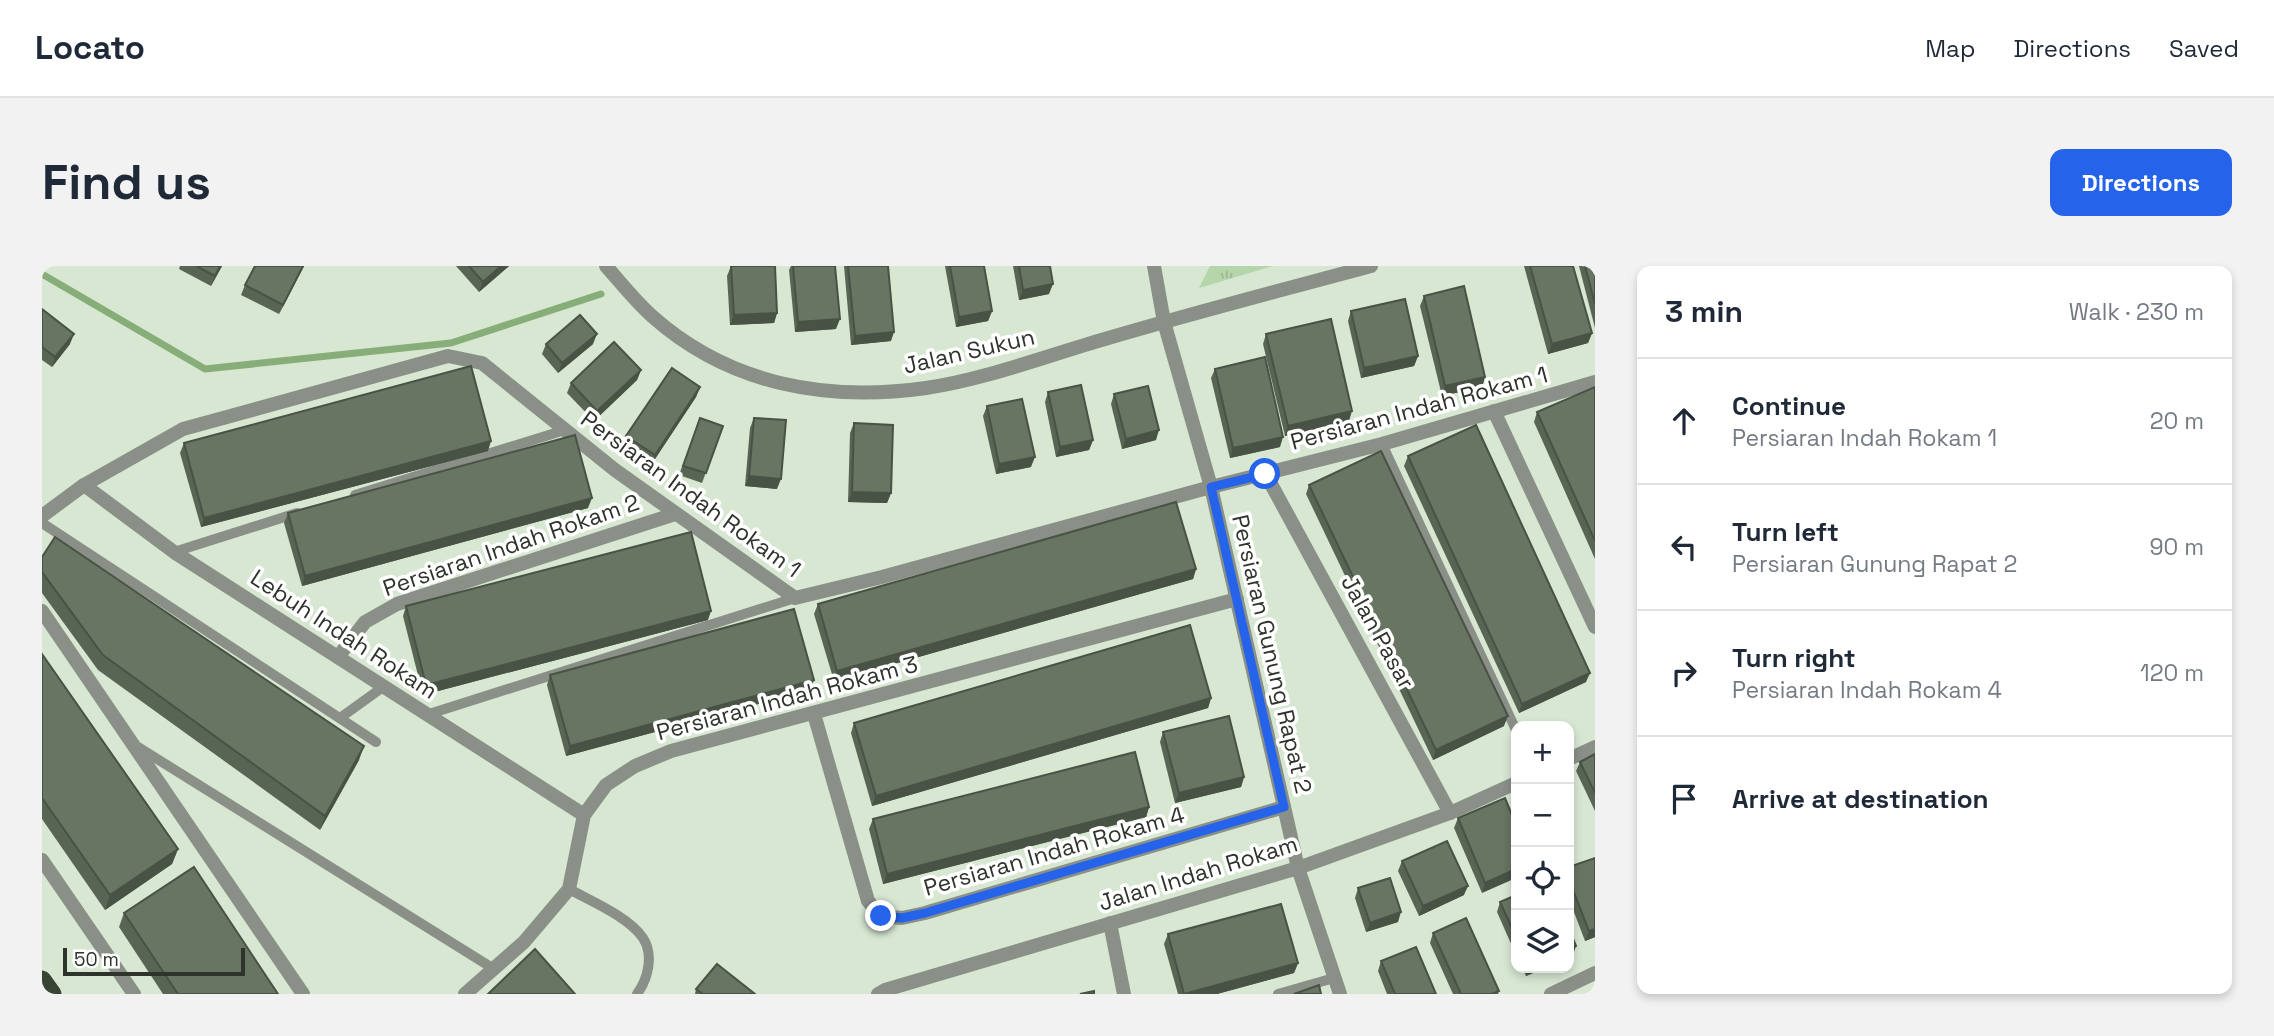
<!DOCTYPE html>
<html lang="en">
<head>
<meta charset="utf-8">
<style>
  body { margin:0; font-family:"Space Grotesk",sans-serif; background:#f2f2f3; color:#1f2937 }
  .controls { position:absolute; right:21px; bottom:21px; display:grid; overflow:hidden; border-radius:14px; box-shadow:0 4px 10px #0003 }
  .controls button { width:63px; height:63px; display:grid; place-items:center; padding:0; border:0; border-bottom:2px solid #e0e1e3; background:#fff; color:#1f2937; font:35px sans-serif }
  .scale { position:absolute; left:21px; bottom:18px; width:182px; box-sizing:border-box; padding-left:7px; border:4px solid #2e342c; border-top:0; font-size:19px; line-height:24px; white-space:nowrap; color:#2e342c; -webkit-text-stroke:5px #fff; paint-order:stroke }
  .stop { position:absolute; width:21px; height:21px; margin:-16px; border:5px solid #2563eb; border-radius:50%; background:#fff }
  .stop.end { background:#2563eb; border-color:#fff; box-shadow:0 2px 7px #0008 }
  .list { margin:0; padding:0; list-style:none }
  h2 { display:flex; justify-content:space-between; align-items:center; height:91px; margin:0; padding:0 28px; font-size:30px }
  h2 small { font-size:23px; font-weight:400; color:#747a83 }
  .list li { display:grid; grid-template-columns:46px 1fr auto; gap:21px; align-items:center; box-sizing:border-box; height:126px; padding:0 28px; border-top:2px solid #e0e1e3 }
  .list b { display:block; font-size:26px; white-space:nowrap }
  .list p { margin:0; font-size:23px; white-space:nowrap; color:#747a83 }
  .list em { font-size:23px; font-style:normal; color:#747a83 }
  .icon { flex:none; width:38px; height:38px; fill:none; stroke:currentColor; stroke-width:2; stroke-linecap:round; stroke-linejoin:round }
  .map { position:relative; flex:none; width:1553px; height:728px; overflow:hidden; border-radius:14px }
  header { display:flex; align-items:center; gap:42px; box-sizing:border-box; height:98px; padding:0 35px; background:#fff; border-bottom:2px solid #e0e1e3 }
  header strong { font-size:33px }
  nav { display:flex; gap:38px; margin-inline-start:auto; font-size:24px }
  .intro { display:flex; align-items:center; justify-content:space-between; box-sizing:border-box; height:168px; padding:0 42px }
  h1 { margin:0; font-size:49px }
  .button { padding:18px 32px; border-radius:14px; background:#2563eb; color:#fff; font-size:24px; font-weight:700 }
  main { display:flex; gap:42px; padding:0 42px }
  aside { flex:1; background:#fff; border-radius:14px; box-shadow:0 4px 10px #0003 }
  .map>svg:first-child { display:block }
</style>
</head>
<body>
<header>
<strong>Locato</strong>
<nav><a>Map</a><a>Directions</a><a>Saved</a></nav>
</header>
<div class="intro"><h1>Find us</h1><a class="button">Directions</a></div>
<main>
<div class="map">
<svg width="1553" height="728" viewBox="0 0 1553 728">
  <defs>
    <pattern id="park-tufts" width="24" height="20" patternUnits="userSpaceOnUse" patternTransform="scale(1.75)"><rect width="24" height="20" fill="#b5d5aa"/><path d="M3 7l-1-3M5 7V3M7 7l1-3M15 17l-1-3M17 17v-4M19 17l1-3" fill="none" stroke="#9cb792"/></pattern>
  </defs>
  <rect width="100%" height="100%" fill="#d7e7d2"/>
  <polygon fill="url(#park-tufts)" points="1168,0 1231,0 1157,22"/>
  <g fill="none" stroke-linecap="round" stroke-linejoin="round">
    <polyline stroke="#87ad79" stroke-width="7" points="0,8 163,103 409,77 559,28"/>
    <g stroke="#8a9088" stroke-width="10">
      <polyline points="1340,178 1474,464"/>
      <polyline points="313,229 523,164"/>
      <polyline points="0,257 334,476"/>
      <polyline points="132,286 255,247"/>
      <polyline points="384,449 753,332"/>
      <polyline points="298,452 341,421"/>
      <polyline points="96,481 452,703"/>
      <path d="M 527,623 C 549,635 587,651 601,672 C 612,689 606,713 595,728"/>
      <polyline points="1236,728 1292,712"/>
    </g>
    <g stroke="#8a9088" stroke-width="14">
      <path d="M 564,0 C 579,17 594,36 611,51 C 688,119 785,136 884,122 C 944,113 1004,90 1063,73 C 1151,47 1240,24 1329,0"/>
      <polyline points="1112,0 1122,56 1169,221 1256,602 1298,728"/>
      <polyline points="1452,145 1553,361"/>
      <polyline points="1223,207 1408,547"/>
      <polyline points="42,219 132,286 542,549"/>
      <polyline points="0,250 42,219 141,163 406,90 440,97 573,204 753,332 840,311 1169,221 1340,178 1553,116"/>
      <polyline points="0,345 261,728"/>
      <polyline points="296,391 323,356 355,338 633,248"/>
      <polyline points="772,448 826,635 839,650 860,652 883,647 1242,541"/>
      <polyline points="1527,493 1553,481"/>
      <polyline points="0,594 92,728"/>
      <polyline points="1068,657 1082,728"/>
      <polyline points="423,728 482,676 527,623 542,549 564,519 593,500 629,485 1195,333"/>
      <polyline points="836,728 843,724 1256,602 1408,547 1474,517"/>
      <polyline points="1509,728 1553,707"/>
    </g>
    <polyline stroke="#384434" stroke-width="19" points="0,714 10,728"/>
  </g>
  <g fill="#596554">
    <polygon points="138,0 180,0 169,20 137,3"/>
    <polygon points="213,0 262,0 237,48 199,29 203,19"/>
    <polygon points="414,0 467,0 437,26"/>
    <polygon points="689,0 735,47 732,57 688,59 685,10"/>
    <polygon points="749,0 793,0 794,63 753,66 747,4"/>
    <polygon points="802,0 846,0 849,75 809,79"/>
    <polygon points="903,0 942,0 950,45 946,55 914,61"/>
    <polygon points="971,0 1008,0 1007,28 977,34"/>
    <polygon points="1482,0 1531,0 1550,67 1546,77 1506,88"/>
    <polygon points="1537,0 1553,0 1553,62"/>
    <polygon points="1382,30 1443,111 1440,121 1400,130 1378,40"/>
    <polygon points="0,43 28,78 10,101 0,94"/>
    <polygon points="1309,45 1376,90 1372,100 1319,112 1306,55"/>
    <polygon points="1224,68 1307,155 1243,170 1221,78"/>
    <polygon points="504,78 551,78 516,107 500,88"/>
    <polygon points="1173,103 1238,181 1188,192 1169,112"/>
    <polygon points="599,104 595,114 552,155 525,127 529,117"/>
    <polygon points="658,121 654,131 609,199 580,180 584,170"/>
    <polygon points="1553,121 1553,293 1492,156 1495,146"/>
    <polygon points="1006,126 1051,174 1047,184 1014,191 1003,136"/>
    <polygon points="1072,128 1114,174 1080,183 1069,138"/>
    <polygon points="945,140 989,201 954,208 941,150"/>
    <polygon points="658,152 681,160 660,217 637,209"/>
    <polygon points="712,152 735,223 703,220 708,162"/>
    <polygon points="812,157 849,227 845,237 806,236 808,167"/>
    <polygon points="142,177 446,185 159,261 138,187"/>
    <polygon points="1366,190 1544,416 1477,447 1362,200"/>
    <polygon points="1267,219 1462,460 1391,494 1264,228"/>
    <polygon points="546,242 260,320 242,257 246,247"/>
    <polygon points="0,291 317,494 278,564 56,404 0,327"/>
    <polygon points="1154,303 1151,313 792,415 772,348 776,338"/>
    <polygon points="364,340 666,354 381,429 361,350"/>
    <polygon points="0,388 136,583 130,598 63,644 0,553"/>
    <polygon points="508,409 772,414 768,424 524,490 505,419"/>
    <polygon points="1169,432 1166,442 830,540 809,467 812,457"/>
    <polygon points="1121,466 1202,511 1199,521 1133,537 1118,476"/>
    <polygon points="1553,488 1553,545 1534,505 1538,496"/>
    <polygon points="1107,541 1104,551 841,618 827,563 831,553"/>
    <polygon points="1416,552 1474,559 1440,627 1412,562"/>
    <polygon points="1553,592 1553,671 1543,675 1527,633 1527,601"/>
    <polygon points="1360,595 1422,629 1377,650 1356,605"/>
    <polygon points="1316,622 1356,656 1324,666 1313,632"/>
    <polygon points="1474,629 1474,689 1455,646 1458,636"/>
    <polygon points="82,647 236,728 121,728 77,661"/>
    <polygon points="1391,667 1457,725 1456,728 1411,728 1388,677"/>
    <polygon points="1126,668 1256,697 1252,707 1175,728 1136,728 1122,678"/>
    <polygon points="1339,695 1394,728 1345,728 1336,705"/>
    <polygon points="1480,702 1503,702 1484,710"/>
    <polygon points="654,723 713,728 653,728"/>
  </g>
  <g fill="#485245">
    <polygon points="178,0 180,0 169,20 173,10"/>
    <polygon points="261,0 262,0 237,48 241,39"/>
    <polygon points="459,0 467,0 437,26 441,16"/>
    <polygon points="1011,18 1007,28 977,34 981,24"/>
    <polygon points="950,45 946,55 914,61 917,51"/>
    <polygon points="735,47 732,57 688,59 692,49"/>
    <polygon points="798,53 794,63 753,66 756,56"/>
    <polygon points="852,66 849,75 809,79 813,70"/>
    <polygon points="1550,67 1546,77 1506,88 1510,78"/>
    <polygon points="32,68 28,78 10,101 13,91"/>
    <polygon points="555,68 551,78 516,107 520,97"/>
    <polygon points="1376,90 1372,100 1319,112 1322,102"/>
    <polygon points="599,104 595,114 552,155 555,145"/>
    <polygon points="1443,111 1440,121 1400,130 1403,120"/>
    <polygon points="658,121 654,131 609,199 613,189"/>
    <polygon points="1310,145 1307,155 1243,170 1246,160"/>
    <polygon points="1117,164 1114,174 1080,183 1084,173"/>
    <polygon points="1241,171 1238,181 1188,192 1191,182"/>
    <polygon points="1051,174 1047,184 1014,191 1018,181"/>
    <polygon points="449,175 446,185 159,261 162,252"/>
    <polygon points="993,191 989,201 954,208 957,198"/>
    <polygon points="707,210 739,213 735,223 703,220"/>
    <polygon points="810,226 849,227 845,237 806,236"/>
    <polygon points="550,232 546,242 260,320 263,310"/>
    <polygon points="1154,303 1151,313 792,415 795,405"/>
    <polygon points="669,345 666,354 381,429 384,419"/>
    <polygon points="1548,407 1544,416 1477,447 1480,438"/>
    <polygon points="772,414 768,424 524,490 528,480"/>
    <polygon points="1169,432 1166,442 830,540 834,530"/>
    <polygon points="1466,450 1462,460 1391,494 1394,484"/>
    <polygon points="322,480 317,494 278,564 283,550"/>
    <polygon points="1202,511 1199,521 1133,537 1137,527"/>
    <polygon points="1107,541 1104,551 841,618 845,608"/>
    <polygon points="136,583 130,598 63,644 68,629"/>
    <polygon points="1474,603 1474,612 1440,627 1443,617"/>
    <polygon points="1426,620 1422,629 1377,650 1381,640"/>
    <polygon points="1359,646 1356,656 1324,666 1328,657"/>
    <polygon points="1553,663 1553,671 1543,675 1547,665"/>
    <polygon points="1534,680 1531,689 1527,691 1527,683"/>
    <polygon points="1256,697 1252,707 1175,728 1142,728"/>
    <polygon points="1487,702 1503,702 1484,710"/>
  </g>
  <g fill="#677562" stroke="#485245" stroke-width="2">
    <polygon points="154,0 178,0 173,10"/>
    <polygon points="213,0 261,0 241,39 203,19"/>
    <polygon points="427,0 459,0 441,16"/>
    <polygon points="689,0 733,0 735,47 692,49"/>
    <polygon points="751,0 793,0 798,53 756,56"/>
    <polygon points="806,0 846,0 852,66 813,70"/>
    <polygon points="908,0 942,0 950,45 917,51"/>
    <polygon points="977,0 1008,0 1011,18 981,24"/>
    <polygon points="1488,0 1531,0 1550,67 1510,78"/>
    <polygon points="1543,0 1553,0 1553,38"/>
    <polygon points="1422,20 1443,111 1403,120 1382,30"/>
    <polygon points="1363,33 1376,90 1322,102 1309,45"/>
    <polygon points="0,43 32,68 13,91 0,81"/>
    <polygon points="538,49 555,68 520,97 504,78"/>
    <polygon points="1289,53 1310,145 1246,160 1224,68"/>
    <polygon points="572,76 599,104 555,145 529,117"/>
    <polygon points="1223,91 1241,171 1191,182 1173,103"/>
    <polygon points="429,100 449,175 162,252 142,177"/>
    <polygon points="630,102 658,121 613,189 584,170"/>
    <polygon points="1039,119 1051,174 1018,181 1006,126"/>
    <polygon points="1106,120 1117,164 1084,173 1072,128"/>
    <polygon points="1553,121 1553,275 1495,146"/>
    <polygon points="980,133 993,191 957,198 945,140"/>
    <polygon points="658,152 681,160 664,207 641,200"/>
    <polygon points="712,152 744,154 739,213 707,210"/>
    <polygon points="812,157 851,159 849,227 810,226"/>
    <polygon points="1434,159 1548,407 1480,438 1366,190"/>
    <polygon points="533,169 550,232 263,310 246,247"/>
    <polygon points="1339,185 1466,450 1394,484 1267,219"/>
    <polygon points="1134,236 1154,303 795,405 776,338"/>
    <polygon points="649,266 669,345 384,419 364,340"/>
    <polygon points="13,271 322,480 283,550 61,389 0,306 0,291"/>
    <polygon points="752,343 772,414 528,480 508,409"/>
    <polygon points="1148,359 1169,432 834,530 812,457"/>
    <polygon points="0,388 136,583 68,629 0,532"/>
    <polygon points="1187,450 1202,511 1137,527 1121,466"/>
    <polygon points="1093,486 1107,541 845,608 831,553"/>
    <polygon points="1553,488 1553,527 1538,496"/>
    <polygon points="1463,532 1474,559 1474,603 1443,617 1416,552"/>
    <polygon points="1405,575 1426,620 1381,640 1360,595"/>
    <polygon points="1553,592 1553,663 1547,665 1527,614 1527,601"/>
    <polygon points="152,601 236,728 136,728 82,647"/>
    <polygon points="1348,612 1359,646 1328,657 1316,622"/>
    <polygon points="1474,629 1474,671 1458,636"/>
    <polygon points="1239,638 1256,697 1142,728 1126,668"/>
    <polygon points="1424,652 1457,725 1450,728 1419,728 1391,667"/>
    <polygon points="1527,663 1534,680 1527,683"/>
    <polygon points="1374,681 1394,728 1353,728 1339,695"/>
    <polygon points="493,683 533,728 446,728"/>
    <polygon points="675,698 713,728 661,728 654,723"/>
    <polygon points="1277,719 1279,728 1252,728"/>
    <polygon points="1052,725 1052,728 1038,728"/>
  </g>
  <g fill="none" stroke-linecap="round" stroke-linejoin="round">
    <polyline stroke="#2563eb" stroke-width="9" points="839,650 860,652 883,647 1242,541 1169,221 1223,208"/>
  </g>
  <g text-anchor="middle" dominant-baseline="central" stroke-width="7" stroke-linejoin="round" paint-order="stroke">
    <g font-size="23" fill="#2e342c" stroke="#fff">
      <text transform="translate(927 85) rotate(-13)">Jalan Sukun</text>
      <text transform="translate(1377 142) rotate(-15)">Persiaran Indah Rokam 1</text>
      <text transform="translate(649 228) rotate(36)">Persiaran Indah Rokam 1</text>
      <text transform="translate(469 279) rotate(-19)">Persiaran Indah Rokam 2</text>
      <text transform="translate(1336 366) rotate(61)">Jalan Pasar</text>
      <text transform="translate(302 368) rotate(33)">Lebuh Indah Rokam</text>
      <text transform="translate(1230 388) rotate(77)">Persiaran Gunung Rapat 2</text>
      <text transform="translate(745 432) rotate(-15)">Persiaran Indah Rokam 3</text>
      <text transform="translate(1012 585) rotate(-16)">Persiaran Indah Rokam 4</text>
      <text transform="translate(1156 607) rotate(-17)">Jalan Indah Rokam</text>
    </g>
  </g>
</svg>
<div class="controls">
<button>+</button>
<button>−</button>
<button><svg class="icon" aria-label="locate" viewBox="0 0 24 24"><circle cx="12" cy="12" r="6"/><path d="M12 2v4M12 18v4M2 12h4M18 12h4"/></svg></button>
<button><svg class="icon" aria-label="layers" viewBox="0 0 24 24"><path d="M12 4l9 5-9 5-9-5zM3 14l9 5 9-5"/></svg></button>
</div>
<div class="scale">50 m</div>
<div class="stop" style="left:1223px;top:208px"></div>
<div class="stop end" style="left:839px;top:650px"></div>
</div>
<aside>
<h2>3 min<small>Walk · 230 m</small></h2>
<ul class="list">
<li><svg class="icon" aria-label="ahead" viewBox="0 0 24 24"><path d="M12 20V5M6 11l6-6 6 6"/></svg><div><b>Continue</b><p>Persiaran Indah Rokam 1</p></div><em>20 m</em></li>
<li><svg class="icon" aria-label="left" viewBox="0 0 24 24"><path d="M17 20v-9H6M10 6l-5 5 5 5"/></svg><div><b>Turn left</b><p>Persiaran Gunung Rapat 2</p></div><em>90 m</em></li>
<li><svg class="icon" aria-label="right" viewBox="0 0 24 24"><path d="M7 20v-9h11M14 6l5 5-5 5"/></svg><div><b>Turn right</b><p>Persiaran Indah Rokam 4</p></div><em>120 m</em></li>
<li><svg class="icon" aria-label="arrive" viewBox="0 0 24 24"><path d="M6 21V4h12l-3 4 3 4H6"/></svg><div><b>Arrive at destination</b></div></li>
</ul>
</aside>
</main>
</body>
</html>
